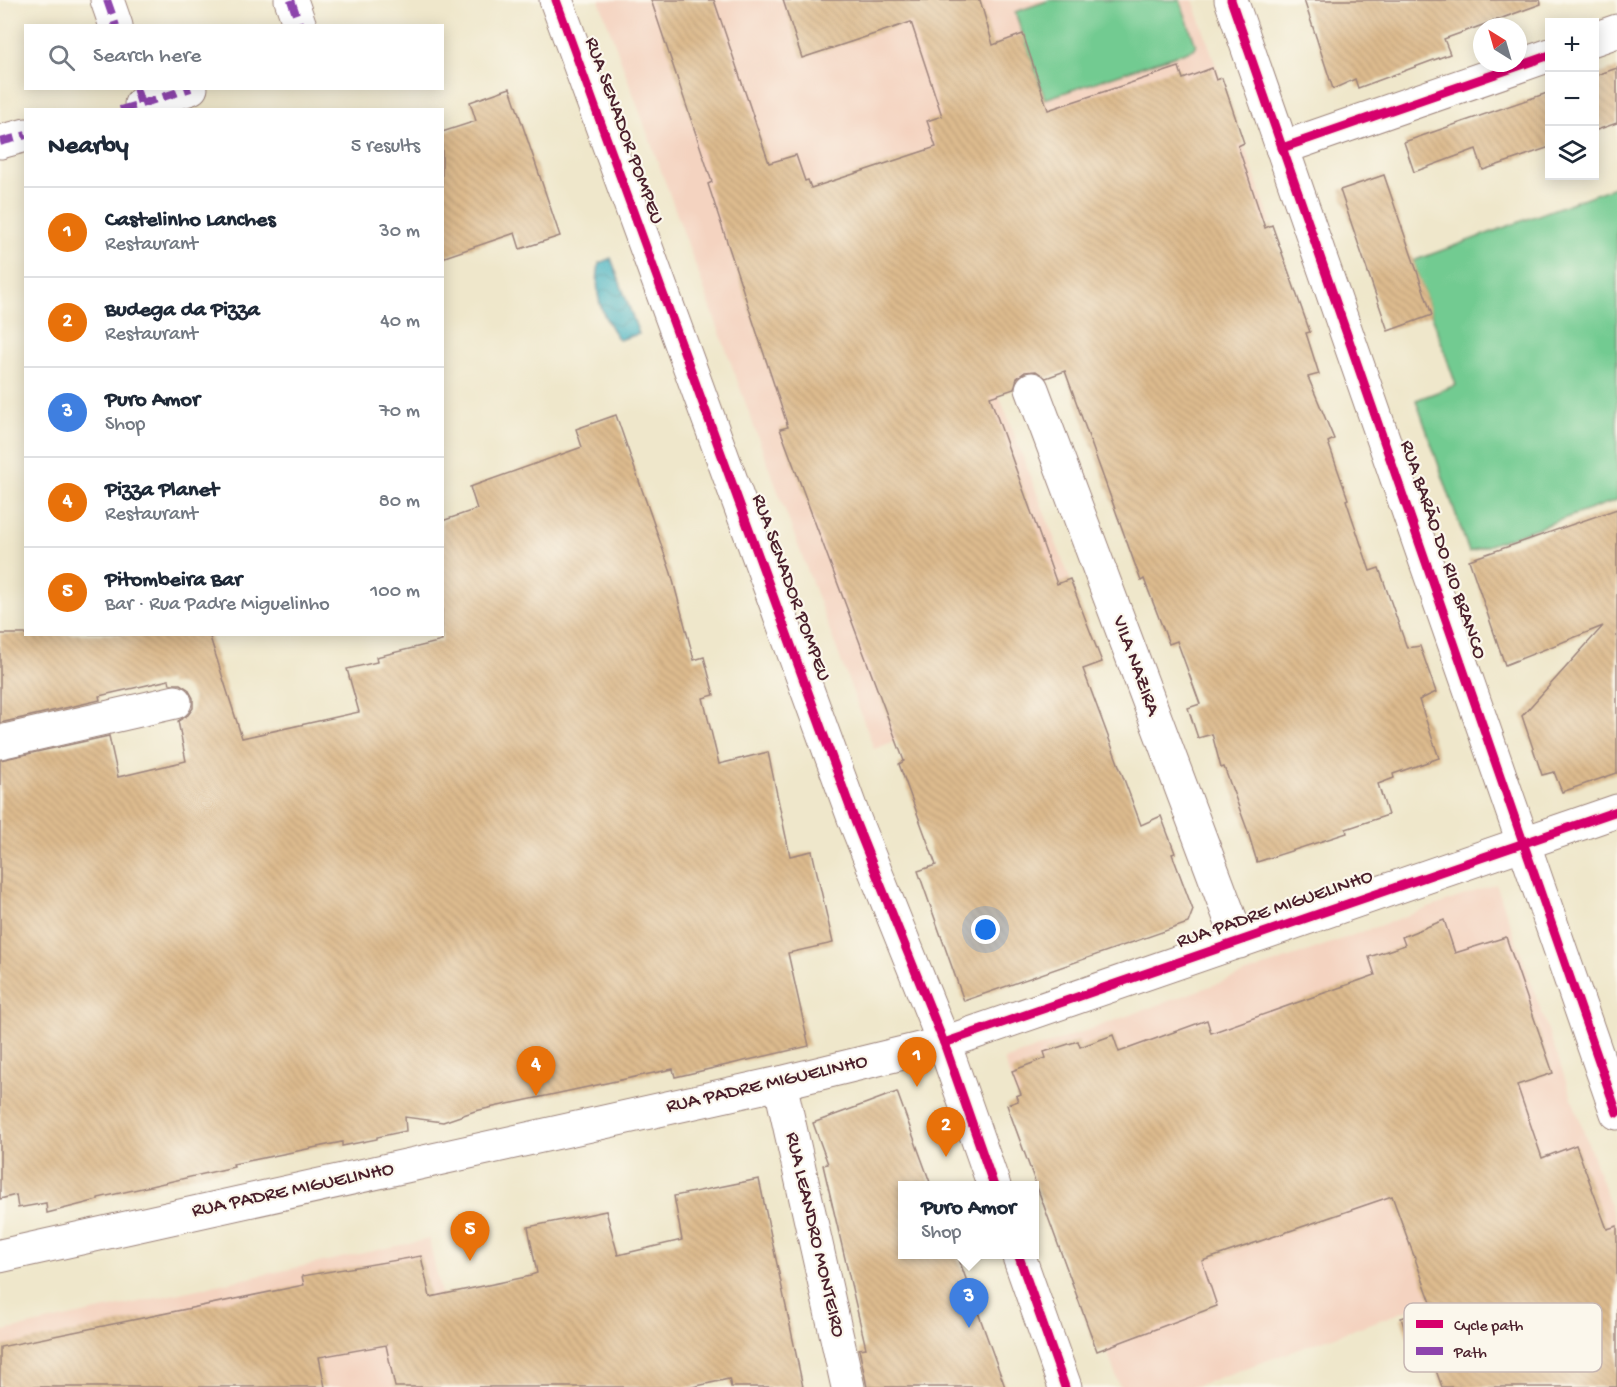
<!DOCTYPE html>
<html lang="en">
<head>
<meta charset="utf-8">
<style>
  body { margin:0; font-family:"Gochi Hand",sans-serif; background:#f2f2f3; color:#1f2937 }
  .controls { position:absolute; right:18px; top:18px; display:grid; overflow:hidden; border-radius:0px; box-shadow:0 3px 15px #0003 }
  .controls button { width:54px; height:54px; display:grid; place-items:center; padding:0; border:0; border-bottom:2px solid #e0e1e3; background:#fff; color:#1f2937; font:30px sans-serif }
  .compass { position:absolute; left:1473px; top:18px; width:54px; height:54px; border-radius:50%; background:#fff; box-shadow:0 3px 15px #0003; rotate:323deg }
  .you { position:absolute; left:986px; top:930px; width:21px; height:21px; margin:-15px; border:4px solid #fff; border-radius:50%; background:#1a73e8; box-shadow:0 0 0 9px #1a73e833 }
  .badge { display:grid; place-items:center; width:39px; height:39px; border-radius:50%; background:#d1495b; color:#fff; font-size:20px; font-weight:700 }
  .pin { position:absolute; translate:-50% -50px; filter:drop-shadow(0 2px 3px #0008) }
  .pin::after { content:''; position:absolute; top:32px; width:21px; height:18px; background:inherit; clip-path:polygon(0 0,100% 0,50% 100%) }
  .popup { position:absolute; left:898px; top:1181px; width:141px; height:78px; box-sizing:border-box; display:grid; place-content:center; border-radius:0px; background:#fff; filter:drop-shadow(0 2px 4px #0005); font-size:20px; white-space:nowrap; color:#747a83 }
  .popup b { font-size:22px; color:#1f2937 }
  .popup::after { content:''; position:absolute; left:50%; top:100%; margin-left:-12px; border:12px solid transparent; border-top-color:#fff }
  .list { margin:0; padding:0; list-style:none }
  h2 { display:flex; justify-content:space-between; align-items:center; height:78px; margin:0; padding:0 24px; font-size:26px }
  h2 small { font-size:20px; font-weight:400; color:#747a83 }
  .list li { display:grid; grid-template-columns:39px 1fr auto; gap:18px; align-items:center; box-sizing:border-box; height:90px; padding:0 24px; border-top:2px solid #e0e1e3 }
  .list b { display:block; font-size:22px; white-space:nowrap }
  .list p { margin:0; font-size:20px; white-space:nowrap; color:#747a83 }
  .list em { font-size:20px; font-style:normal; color:#747a83 }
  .icon { flex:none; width:33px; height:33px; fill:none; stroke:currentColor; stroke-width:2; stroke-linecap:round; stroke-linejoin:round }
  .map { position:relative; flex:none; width:1617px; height:1387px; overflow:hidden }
  .search { position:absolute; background:#fff; box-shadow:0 3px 15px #0003; left:24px; top:24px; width:420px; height:66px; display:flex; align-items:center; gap:15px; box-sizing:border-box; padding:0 21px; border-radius:0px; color:#747a83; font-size:22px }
  .panel { position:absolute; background:#fff; box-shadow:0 3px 15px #0003; left:24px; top:108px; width:420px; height:528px; border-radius:0px }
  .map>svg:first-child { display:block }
</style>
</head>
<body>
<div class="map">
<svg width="1617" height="1387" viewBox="0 0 1617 1387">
  <defs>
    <pattern id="water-waves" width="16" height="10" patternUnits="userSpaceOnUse" patternTransform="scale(1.5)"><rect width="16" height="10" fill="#43b1bf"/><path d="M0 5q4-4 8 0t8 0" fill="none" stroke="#3a8f9b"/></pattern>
    <pattern id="building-back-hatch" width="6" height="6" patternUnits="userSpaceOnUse" patternTransform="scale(1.5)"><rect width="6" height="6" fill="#ddbb8e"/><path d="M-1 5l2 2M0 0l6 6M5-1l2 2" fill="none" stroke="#bfa07b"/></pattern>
  </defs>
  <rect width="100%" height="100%" fill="#fbf7ec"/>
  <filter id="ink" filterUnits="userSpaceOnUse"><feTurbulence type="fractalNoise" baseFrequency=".0167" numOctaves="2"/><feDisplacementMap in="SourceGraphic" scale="12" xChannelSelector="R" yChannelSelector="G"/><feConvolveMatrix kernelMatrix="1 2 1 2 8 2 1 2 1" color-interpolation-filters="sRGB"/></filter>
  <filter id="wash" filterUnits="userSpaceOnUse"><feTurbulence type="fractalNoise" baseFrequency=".008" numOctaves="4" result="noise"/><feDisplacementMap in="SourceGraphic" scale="24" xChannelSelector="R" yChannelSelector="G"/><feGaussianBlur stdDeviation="1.35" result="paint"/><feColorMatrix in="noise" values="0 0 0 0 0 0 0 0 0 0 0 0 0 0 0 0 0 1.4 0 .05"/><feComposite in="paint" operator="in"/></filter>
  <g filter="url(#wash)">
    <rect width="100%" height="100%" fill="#efe7cb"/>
    <g fill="#f4d3c0">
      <polygon points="599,0 1193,0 1271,223 1152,262 1174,331 997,390 1102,662 874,749 764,454"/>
      <polygon points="1496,884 1617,1225 1617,1235 1193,1387 1120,1387 1004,1060"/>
      <polygon points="429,1239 461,1387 0,1387 0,1332"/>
    </g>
    <g fill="#72cb91" stroke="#5e755e" stroke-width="1.5">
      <polygon points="1050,0 1180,0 1196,46 1194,49 1045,99 1015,12"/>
      <polygon points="1617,186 1617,500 1469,552 1416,400 1456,385 1413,261"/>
    </g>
    <path fill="url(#water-waves)" stroke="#466875" stroke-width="1.5" d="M 611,258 L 639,334 L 619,340 C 600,313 594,296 599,263 Z"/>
    <g id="blocks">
      <g fill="url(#building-back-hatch)">
        <polygon points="651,0 714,0 769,163 796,155 805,181 808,180 811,188 936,147 927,121 942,116 911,22 802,58 783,0 980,0 993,45 1023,34 1048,110 1179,67 1183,79 1212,68 1216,80 1222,78 1244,143 1238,146 1265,228 1272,225 1310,332 1306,333 1319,374 1308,377 1334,439 1328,442 1348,499 1346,500 1370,571 1379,568 1407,648 1420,646 1436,692 1419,700 1439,758 1393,774 1394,778 1378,784 1388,815 1346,829 1347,833 1257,862 1247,829 1224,767 1221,768 1212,734 1198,738 1188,708 1200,704 1177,641 1169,644 1144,579 1141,581 1065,371 1046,378 1036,371 1025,372 1017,378 1014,389 990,397 1057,584 1070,579 1102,662 1083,669 1141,825 1161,816 1175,853 1172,854 1193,910 1188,923 964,1001 918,871 936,865 899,764 904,761 780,429 788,427 708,184 712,182"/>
        <polygon points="1304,0 1540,0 1541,4 1444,39 1450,54 1358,88 1355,79 1333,89"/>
        <polygon points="1617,68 1617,123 1594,131 1594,76"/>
        <polygon points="510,88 560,236 520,249 515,233 442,258 442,132 476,121 470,102"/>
        <polygon points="1550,92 1550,147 1483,170 1476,149 1414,172 1404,142"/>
        <polygon points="1384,175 1432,315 1388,331 1340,190"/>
        <polygon points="616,415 671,573 694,660 704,657 714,695 703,698 719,764 768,752 790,856 812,851 833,943 788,953 809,1046 675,1077 673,1069 611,1082 475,1111 443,1122 405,1117 406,1131 377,1137 377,1139 342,1146 342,1142 233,1164 234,1167 98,1198 98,1200 47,1213 46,1203 18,1208 16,1195 0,1199 0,760 109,736 118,777 186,761 178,721 188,715 193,708 193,698 188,689 180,684 170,684 169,680 99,696 100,700 0,723 0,634 209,634 242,738 359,712 347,669 377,662 376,657 442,641 442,521 477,509 470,487 582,447 576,429"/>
        <polygon points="1617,509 1617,773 1562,792 1554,772 1542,775 1522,716 1603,626 1505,665 1469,560"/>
        <polygon points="1444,920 1455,953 1506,937 1553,1073 1517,1085 1542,1158 1576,1145 1607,1229 1617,1226 1617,1387 1442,1387 1429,1351 1414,1356 1401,1318 1433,1308 1392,1196 1202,1261 1217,1306 1097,1351 1007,1105 1018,1101 1016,1096 1021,1094 1012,1071 1046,1058 1044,1052 1078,1041 1080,1047 1113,1035 1119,1052 1207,1020 1211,1033 1375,975 1369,957 1405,945 1402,937"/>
        <polygon points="897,1092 931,1185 903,1185 903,1254 957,1254 1005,1387 867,1387 859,1349 866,1348 823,1165 828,1164 813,1123"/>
        <polygon points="759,1179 803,1387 731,1387 729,1379 692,1387 395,1387 386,1345 319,1357 325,1387 0,1387 0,1347 304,1285 302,1276 421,1256 430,1297 531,1276 531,1275 537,1273 528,1227 606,1211 618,1255 682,1240 674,1196"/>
      </g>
    </g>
  </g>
  <g filter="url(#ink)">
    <use href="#blocks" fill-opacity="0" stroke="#9c837b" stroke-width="1.5"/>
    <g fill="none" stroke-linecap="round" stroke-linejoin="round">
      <g stroke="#9c837b" stroke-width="35">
        <g id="street">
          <polyline points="107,0 116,26"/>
          <polyline points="291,0 300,26"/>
          <polyline points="141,104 191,88"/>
          <polyline points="0,142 26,135"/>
          <polyline points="1032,389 1239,942"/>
          <polyline points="0,742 175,702"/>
          <polyline points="780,1083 848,1387"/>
        </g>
      </g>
      <g stroke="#9c837b" stroke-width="35">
        <g id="secondary">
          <polyline points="556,0 855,821 944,1043 994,1186"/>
          <polyline points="1231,0 1617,1113"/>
          <polyline points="1594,39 1617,31"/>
          <polyline points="1282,148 1550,55"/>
          <polyline points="1018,1254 1065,1387"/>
          <polyline points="0,1256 780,1083 944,1043 1617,811"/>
        </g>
      </g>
      <use href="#street" stroke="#fff" stroke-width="33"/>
      <use href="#secondary" stroke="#fff" stroke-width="33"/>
      <g stroke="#8e44ad" stroke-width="8" stroke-dasharray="15 8" stroke-linecap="butt">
        <polyline points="107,0 116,26"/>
        <polyline points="291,0 300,26"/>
        <polyline points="141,104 191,88"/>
        <polyline points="120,110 141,104 136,88"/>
        <polyline points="0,142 26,135"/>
      </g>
      <g stroke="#fbf7ec" stroke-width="13">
        <g id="cycleway">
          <polyline points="556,0 855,821 944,1043 994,1186"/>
          <polyline points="1231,0 1617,1113"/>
          <polyline points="1282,148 1550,55"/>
          <polyline points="944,1043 1617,811"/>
          <polyline points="1018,1254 1065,1387"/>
        </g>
      </g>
      <use href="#cycleway" stroke="#d6006c" stroke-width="9"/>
    </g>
  </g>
  <g text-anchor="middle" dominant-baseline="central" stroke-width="4.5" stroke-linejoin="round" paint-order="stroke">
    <g font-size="20" fill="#4a1f2b" stroke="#fbf7ec">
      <text transform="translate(623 131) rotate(70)">RUA SENADOR POMPEU</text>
      <text transform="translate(1442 550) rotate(71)">RUA BARÃO DO RIO BRANCO</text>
      <text transform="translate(790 588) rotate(70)">RUA SENADOR POMPEU</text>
      <text transform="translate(1135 666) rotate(70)">VILA NAZIRA</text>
      <text transform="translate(1275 910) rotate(-19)">RUA PADRE MIGUELINHO</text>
      <text transform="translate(767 1085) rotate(-13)">RUA PADRE MIGUELINHO</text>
      <text transform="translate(293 1191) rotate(-12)">RUA PADRE MIGUELINHO</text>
      <text transform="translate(814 1235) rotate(77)">RUA LEANDRO MONTEIRO</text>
    </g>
  </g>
  <rect x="1404" y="1303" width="198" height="69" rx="9" fill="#fbf7ec" stroke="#c6b6b2" stroke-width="1.5"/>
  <rect x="1416" y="1320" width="27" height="8" fill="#d6006c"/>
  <rect x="1416" y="1347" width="27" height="8" fill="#8e44ad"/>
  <g font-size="16" fill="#4a1f2b">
    <text x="1454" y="1330">Cycle path</text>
    <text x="1454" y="1357">Path</text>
  </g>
</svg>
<div class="controls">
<button>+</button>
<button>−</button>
<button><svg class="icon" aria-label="layers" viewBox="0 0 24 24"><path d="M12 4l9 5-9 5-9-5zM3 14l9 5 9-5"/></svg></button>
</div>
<svg class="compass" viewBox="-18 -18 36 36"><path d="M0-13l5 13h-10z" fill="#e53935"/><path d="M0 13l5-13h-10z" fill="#747a83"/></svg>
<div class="you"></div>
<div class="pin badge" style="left:917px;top:1087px;background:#e8710a">1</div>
<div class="pin badge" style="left:946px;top:1157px;background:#e8710a">2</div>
<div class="pin badge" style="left:969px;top:1328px;background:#3f7fe0">3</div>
<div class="popup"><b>Puro Amor</b>Shop</div>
<div class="pin badge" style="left:536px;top:1096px;background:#e8710a">4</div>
<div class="pin badge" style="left:470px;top:1261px;background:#e8710a">5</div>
<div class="search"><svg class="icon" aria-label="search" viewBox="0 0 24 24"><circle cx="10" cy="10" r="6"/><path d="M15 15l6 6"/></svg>Search here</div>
<section class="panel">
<h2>Nearby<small>5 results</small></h2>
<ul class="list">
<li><span class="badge" style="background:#e8710a">1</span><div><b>Castelinho Lanches</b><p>Restaurant</p></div><em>30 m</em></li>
<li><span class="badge" style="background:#e8710a">2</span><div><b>Budega da Pizza</b><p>Restaurant</p></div><em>40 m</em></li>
<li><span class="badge" style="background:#3f7fe0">3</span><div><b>Puro Amor</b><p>Shop</p></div><em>70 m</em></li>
<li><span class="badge" style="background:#e8710a">4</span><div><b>Pizza Planet</b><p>Restaurant</p></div><em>80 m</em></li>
<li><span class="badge" style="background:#e8710a">5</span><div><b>Pitombeira Bar</b><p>Bar · Rua Padre Miguelinho</p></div><em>100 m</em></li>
</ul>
</section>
</div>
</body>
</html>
